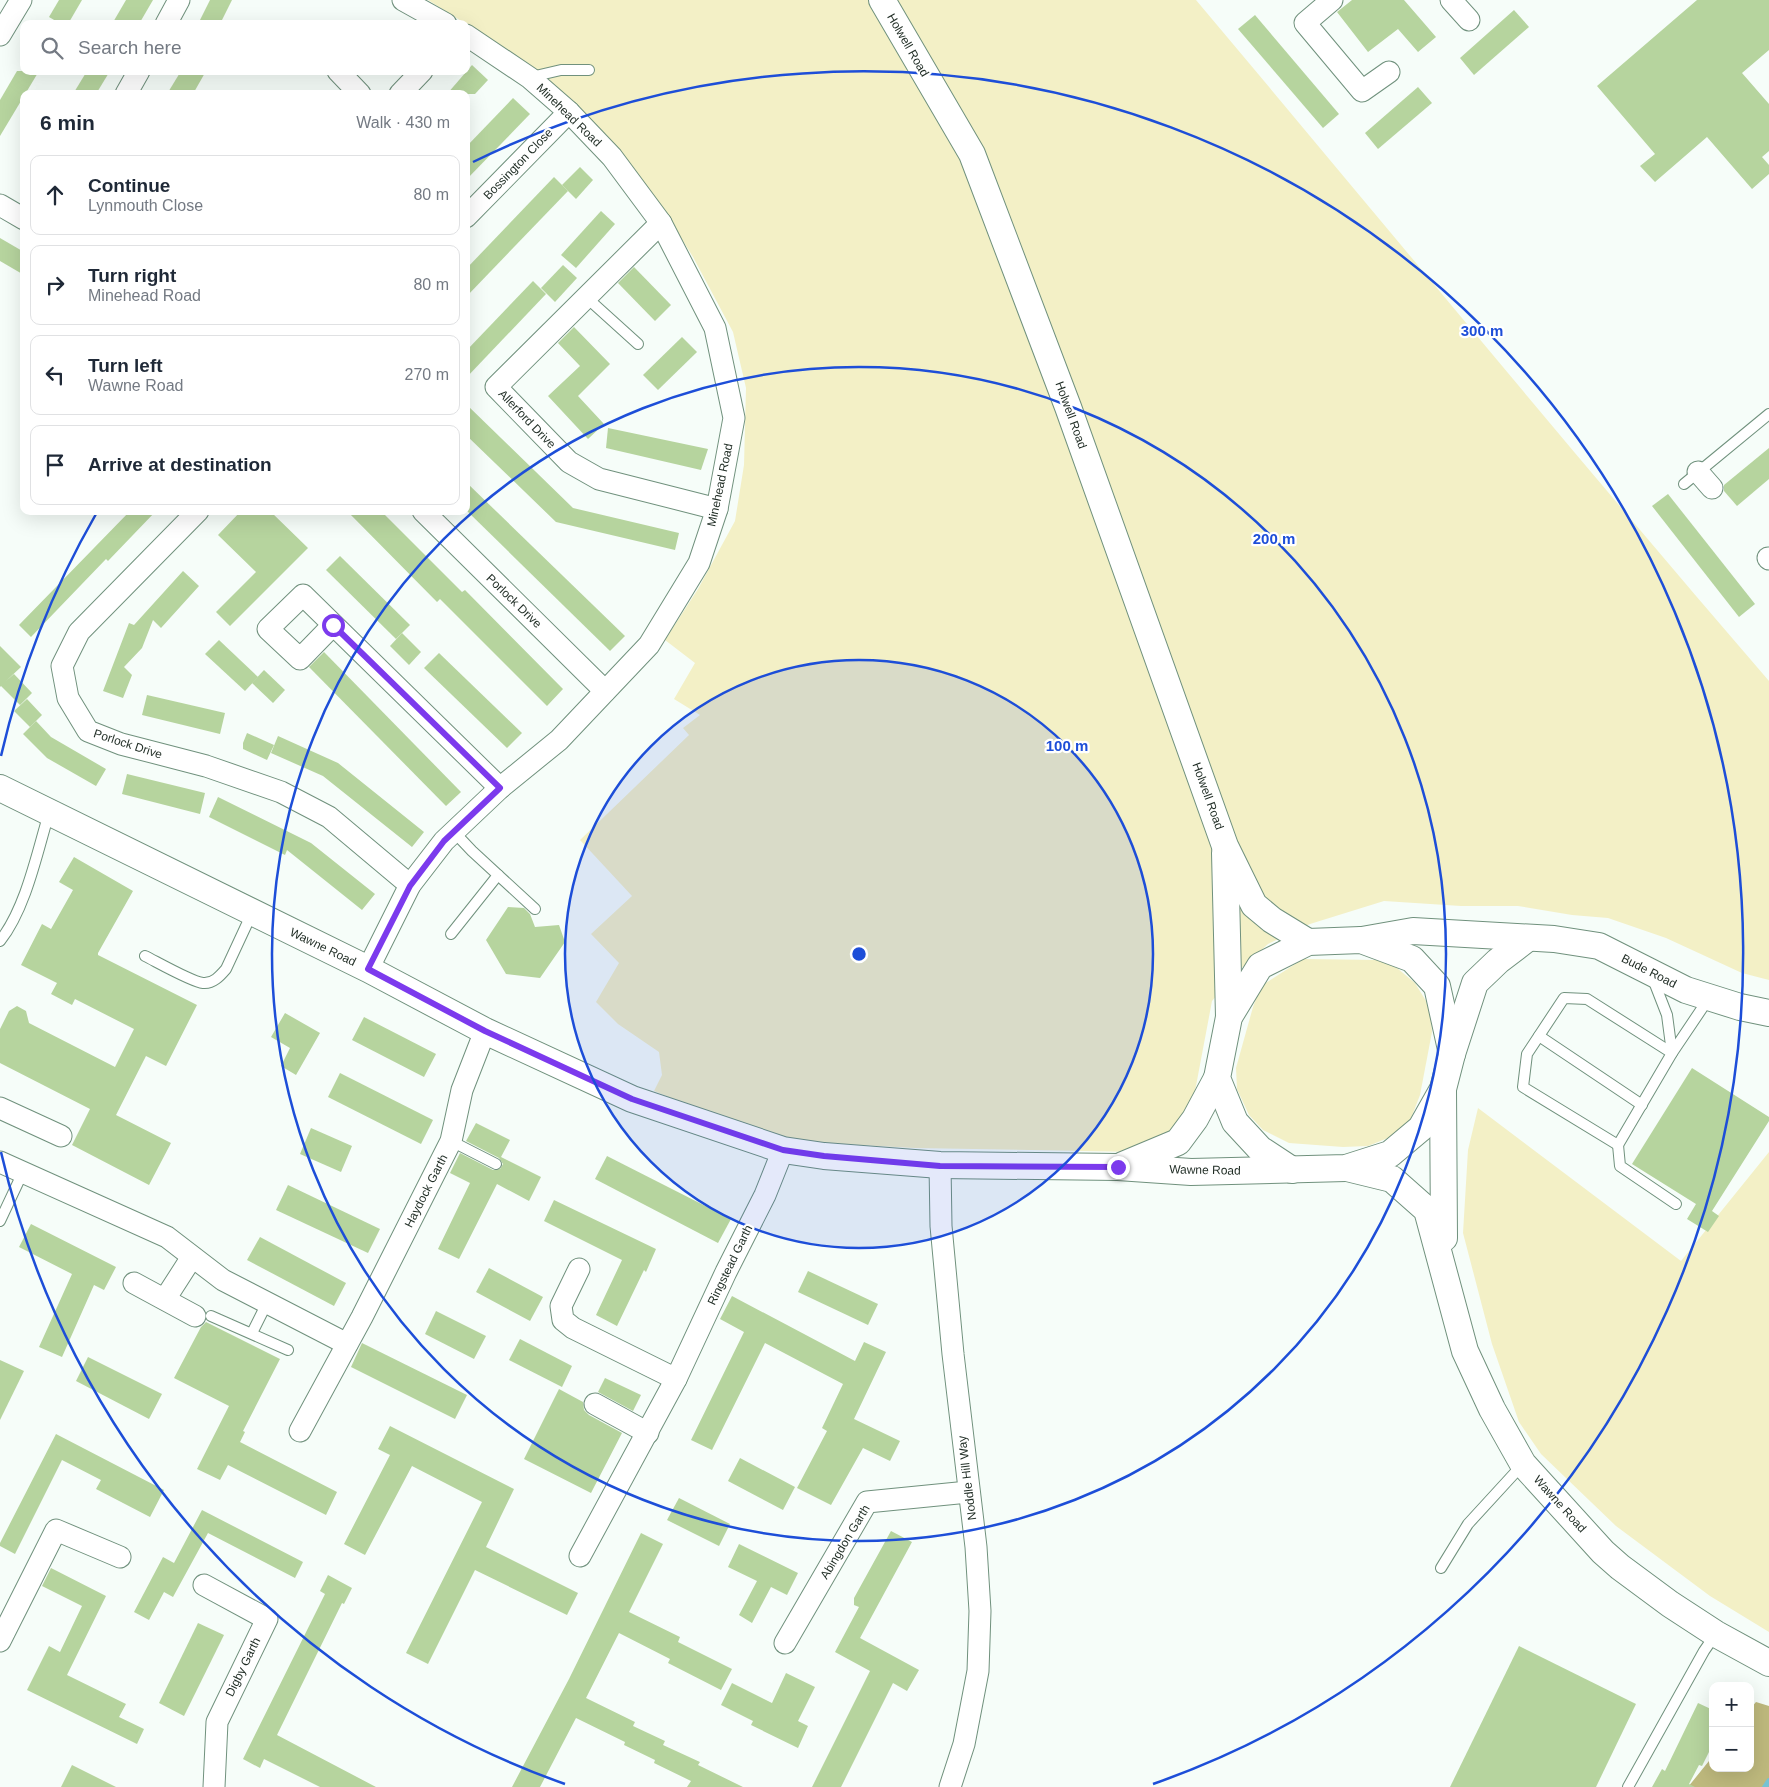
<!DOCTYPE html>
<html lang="en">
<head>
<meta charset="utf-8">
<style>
  body { margin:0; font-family:Helvetica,sans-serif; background:#f2f2f3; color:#1f2937 }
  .controls { position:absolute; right:15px; bottom:15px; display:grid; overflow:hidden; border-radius:10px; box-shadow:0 5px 20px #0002 }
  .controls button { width:45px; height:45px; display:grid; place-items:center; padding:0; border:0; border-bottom:1px solid #e0e1e3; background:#fff; color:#1f2937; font:25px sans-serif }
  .stop { position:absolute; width:15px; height:15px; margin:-11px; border:4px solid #7c3aed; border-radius:50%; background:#fff }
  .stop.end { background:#7c3aed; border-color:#fff; box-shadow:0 1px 5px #0008 }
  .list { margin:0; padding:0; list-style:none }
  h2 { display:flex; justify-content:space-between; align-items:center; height:65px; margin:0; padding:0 20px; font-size:21px }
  h2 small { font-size:16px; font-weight:400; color:#747a83 }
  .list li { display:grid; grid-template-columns:32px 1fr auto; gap:15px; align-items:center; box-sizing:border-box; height:80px; margin:0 10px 10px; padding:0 10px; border:1px solid #e0e1e3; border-radius:10px }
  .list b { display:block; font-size:19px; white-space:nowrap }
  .list p { margin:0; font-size:16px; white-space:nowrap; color:#747a83 }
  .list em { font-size:16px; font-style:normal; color:#747a83 }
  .icon { flex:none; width:28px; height:28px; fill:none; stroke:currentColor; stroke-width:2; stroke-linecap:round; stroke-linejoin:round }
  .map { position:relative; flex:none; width:1769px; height:1787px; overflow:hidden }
  .search { position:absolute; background:#fff; box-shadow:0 5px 20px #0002; left:20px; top:20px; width:450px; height:55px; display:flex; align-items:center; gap:12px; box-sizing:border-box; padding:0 18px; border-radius:10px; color:#747a83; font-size:19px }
  .panel { position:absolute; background:#fff; box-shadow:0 5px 20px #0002; left:20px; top:90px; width:450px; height:425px; border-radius:10px }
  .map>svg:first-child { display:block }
</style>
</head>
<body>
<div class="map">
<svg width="1769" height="1787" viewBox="0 0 1769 1787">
  <rect width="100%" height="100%" fill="#f6fdf9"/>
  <g fill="#f3f0c6">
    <path d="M 428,0 L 1196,0 C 1387,227 1575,456 1769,681 L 1769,980 L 1742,973 L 1666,938 L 1608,918 L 1572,915 L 1518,906 L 1461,906 L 1384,901 L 1310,924 L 1268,944 L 1234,975 L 1212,1001 L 1196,1086 L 1188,1117 L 1178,1131 L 1140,1152 L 915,1148 L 801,1142 L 748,1129 L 654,1091 L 662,1075 L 659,1052 L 618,1024 L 596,1002 L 619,963 L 591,934 L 632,896 L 580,840 L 689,735 L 683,728 L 700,715 L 674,699 L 695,663 L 665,640 L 698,589 L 735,521 L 744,465 L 746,388 L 733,332 L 693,257 L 663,209 L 466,24 Z"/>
    <polygon points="1303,959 1378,960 1397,968 1415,983 1426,1001 1431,1017 1432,1032 1420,1095 1410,1121 1388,1138 1368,1146 1343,1147 1289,1143 1263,1130 1249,1115 1237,1089 1236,1068 1253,1007 1261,986"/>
    <polygon points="1478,1108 1681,1261 1769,1152 1769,1632 1710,1596 1616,1526 1541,1454 1519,1422 1492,1344 1463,1233 1468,1150"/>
  </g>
  <polygon fill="#beb97d" points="1756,1702 1769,1706 1769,1787 1688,1787 1713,1756 1713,1768 1750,1768 1750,1709"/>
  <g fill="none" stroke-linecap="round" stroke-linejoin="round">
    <polyline stroke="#75c2d2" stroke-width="5.5" points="1765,1787 1769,1781"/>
  </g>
  <g fill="#b6d49e">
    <polygon points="59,0 82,0 68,24 61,24 49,17"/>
    <polygon points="126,0 153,0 139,24 112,24"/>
    <polygon points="210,0 232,0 220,24 198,24"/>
    <polygon points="1352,0 1404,0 1436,37 1418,52 1398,29 1368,52 1337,12"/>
    <polygon points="1697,0 1769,0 1769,50 1742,73 1769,104 1769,151 1762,157 1769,165 1769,174 1752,189 1707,137 1655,182 1640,166 1655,154 1597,86"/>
    <polygon points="1514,10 1529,27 1474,75 1460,58"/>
    <polygon points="1255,15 1339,114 1323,128 1238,29"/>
    <polygon points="472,65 488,80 475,94 447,94"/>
    <polygon points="17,71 39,71 0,136 0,100"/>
    <polygon points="87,71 110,71 96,94 73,94"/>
    <polygon points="181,71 206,71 193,94 167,94"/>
    <polygon points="1418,87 1432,103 1378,149 1365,133"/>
    <polygon points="513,98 530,114 466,180 466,147"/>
    <polygon points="580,167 593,180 576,199 562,185"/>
    <polygon points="554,177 568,191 466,297 466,269"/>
    <polygon points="601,211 615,224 576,268 561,255"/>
    <polygon points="0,238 24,252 24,275 0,261"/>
    <polygon points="563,265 577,278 555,302 541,288"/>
    <polygon points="634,267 671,305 655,321 618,283"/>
    <polygon points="533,281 546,294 466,378 466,351"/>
    <polygon points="574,327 610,364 578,396 604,424 588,439 548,396 580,366 558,343"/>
    <polygon points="682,337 697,352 658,390 643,375"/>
    <polygon points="466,404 573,508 679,533 675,550 556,522 466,435"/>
    <polygon points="608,428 708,449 701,470 606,448"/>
    <polygon points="1769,448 1769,479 1737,506 1724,491 1724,485"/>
    <polygon points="466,482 625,636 610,651 466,510"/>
    <polygon points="1668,494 1755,604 1739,617 1652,506"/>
    <polygon points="130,511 156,511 108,561 106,559 31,637 19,625"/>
    <polygon points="241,511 270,511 308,548 230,626 216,612 256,572 218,535"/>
    <polygon points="347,511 381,511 462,592 465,590 563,689 547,706 440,599 437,602"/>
    <polygon points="340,556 410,625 396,639 326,570"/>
    <polygon points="183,571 199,586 161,628 153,620 142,648 124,667 132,675 123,698 103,691 129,623 134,625"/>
    <polygon points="402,633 421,652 409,665 390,646"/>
    <polygon points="219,640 258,677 245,691 205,654"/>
    <polygon points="0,646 21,667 6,681 14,674 32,693 20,705 1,686 0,687"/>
    <polygon points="324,652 461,792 446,806 309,667"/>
    <polygon points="439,653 522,733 507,748 424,668"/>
    <polygon points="264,670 285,690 273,703 252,683"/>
    <polygon points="147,695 225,713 220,734 142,715"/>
    <polygon points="27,699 42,715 30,727 14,711"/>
    <polygon points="36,721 51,737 106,769 96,786 47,758 23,734"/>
    <polygon points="247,733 274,745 267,760 243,749 243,743"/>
    <polygon points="278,736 338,763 424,832 412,847 323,776 271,753"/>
    <polygon points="127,774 205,793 200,814 122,794"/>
    <polygon points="218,797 311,843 375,894 362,910 287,850 285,855 209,817"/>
    <polygon points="74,857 133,891 98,953 98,955 197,1005 166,1066 146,1056 116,1115 171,1143 149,1185 72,1145 90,1109 0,1063 0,1029 9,1011 17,1006 26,1011 29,1023 115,1067 134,1029 75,999 72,1005 51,994 57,983 21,965 42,924 51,929 73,890 59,882"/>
    <polygon points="508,907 524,908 530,914 535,927 559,925 565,942 540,978 506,974 486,940"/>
    <polygon points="285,1013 320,1033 296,1075 281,1066 290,1048 271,1037"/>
    <polygon points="364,1017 436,1054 424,1077 352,1040"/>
    <polygon points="1692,1068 1769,1117 1769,1121 1712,1211 1719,1216 1708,1232 1687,1219 1696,1204 1632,1164"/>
    <polygon points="340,1073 433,1120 421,1144 328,1097"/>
    <polygon points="476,1123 510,1140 501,1157 541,1177 529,1201 497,1184 459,1259 438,1249 470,1183 450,1173 460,1153 493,1170 500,1169 503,1164 499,1158 466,1141"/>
    <polygon points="311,1128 352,1146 341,1172 300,1154"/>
    <polygon points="607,1156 731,1219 718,1243 595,1179"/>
    <polygon points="288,1185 380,1229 368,1253 276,1210"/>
    <polygon points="554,1200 656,1249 646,1272 644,1270 617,1326 596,1315 622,1260 544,1221"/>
    <polygon points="31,1224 116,1267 104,1290 94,1285 62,1357 39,1347 72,1274 19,1247"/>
    <polygon points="260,1237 346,1283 334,1306 247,1260"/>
    <polygon points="489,1268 543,1297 530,1321 476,1292"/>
    <polygon points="808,1271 878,1304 868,1325 798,1292"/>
    <polygon points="732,1296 855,1361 864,1342 886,1352 854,1419 900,1441 890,1461 863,1448 831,1505 797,1488 827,1431 822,1428 843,1384 765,1343 712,1450 691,1440 744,1332 720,1319"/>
    <polygon points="436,1311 486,1336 474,1359 425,1334"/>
    <polygon points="206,1322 280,1359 243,1431 245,1432 240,1442 337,1492 326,1515 228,1465 220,1480 197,1469 229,1406 174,1378 201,1327"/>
    <polygon points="520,1339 572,1366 562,1387 509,1360"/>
    <polygon points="362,1343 467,1395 455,1419 351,1367"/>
    <polygon points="88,1357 162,1394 149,1419 76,1381"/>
    <polygon points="0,1360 24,1371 0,1420"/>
    <polygon points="605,1378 641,1395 633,1411 598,1392"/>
    <polygon points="559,1389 583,1402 584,1410 589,1415 622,1433 591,1493 524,1459"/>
    <polygon points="390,1426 514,1489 486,1547 578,1593 567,1615 475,1570 428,1664 406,1653 482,1502 412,1466 365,1555 344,1544 390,1455 378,1449"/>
    <polygon points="56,1434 164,1490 150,1517 96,1489 101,1480 62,1460 15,1554 0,1546 0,1543"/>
    <polygon points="740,1458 795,1487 783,1510 728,1481"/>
    <polygon points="679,1498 730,1524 719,1546 667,1520"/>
    <polygon points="202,1510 303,1562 295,1578 208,1533 173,1597 164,1592 149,1620 134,1612 163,1557 174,1563"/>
    <polygon points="891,1531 912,1542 860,1638 919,1670 907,1691 893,1683 841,1787 812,1787 870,1671 835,1652 859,1607 854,1605 854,1598"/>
    <polygon points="641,1533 663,1544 629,1612 680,1637 678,1642 732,1669 721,1690 668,1663 670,1659 619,1633 586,1698 635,1722 633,1726 665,1741 663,1745 700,1762 698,1765 743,1787 687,1787 691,1781 654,1763 655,1760 624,1745 625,1742 576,1718 540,1787 512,1787 569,1679"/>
    <polygon points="739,1544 798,1573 787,1595 771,1587 752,1623 739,1615 757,1581 728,1567"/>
    <polygon points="51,1568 106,1596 67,1675 126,1704 119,1717 144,1729 137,1744 27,1690 49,1646 60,1652 82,1606 42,1586"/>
    <polygon points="328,1575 352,1588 344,1604 342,1603 277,1735 376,1787 320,1787 264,1759 260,1768 243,1759 325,1594 320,1591"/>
    <polygon points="198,1623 224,1635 184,1716 159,1703"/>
    <polygon points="1519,1646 1636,1704 1596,1787 1450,1787"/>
    <polygon points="786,1673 815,1687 798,1721 808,1726 798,1748 751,1725 753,1721 721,1705 732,1683 772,1703"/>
    <polygon points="1698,1703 1713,1710 1713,1744 1702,1766 1699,1765 1689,1784 1695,1787 1652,1787 1662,1769 1665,1771"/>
    <polygon points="72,1765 116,1787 61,1787"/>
  </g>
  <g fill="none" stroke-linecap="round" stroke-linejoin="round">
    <g stroke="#70917d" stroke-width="12">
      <g id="service">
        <polyline points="531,77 561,70 589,70"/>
        <polyline points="586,297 638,344"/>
        <polyline points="1684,484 1769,414"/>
        <polyline points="454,832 472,851 535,909"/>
        <polyline points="451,934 498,875"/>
        <path d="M 0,941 C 26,908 37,853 49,813"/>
        <path d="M 145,956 C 157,962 192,982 203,983 C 213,984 220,976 226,969 L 252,913"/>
        <polyline points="1653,979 1667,1015 1672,1053"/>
        <polyline points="1539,1036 1642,1105"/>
        <polyline points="1672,1053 1587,999 1564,998 1527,1054 1523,1087 1618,1145 1672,1053 1709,998"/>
        <polyline points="451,1141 496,1164"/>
        <polyline points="1618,1145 1620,1166 1676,1204"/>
        <polyline points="0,1221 23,1172"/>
        <polyline points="211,1316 288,1350"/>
        <polyline points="252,1333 267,1303"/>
        <polyline points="1441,1568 1468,1524 1523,1464"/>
        <polyline points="1628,1787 1704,1651 1715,1635"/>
      </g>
    </g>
    <g stroke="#70917d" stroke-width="23">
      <g id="minor">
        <polyline points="403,0 446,24"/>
        <polyline points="1332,0 1305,23 1362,91 1389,72"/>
        <polyline points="1451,0 1469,20"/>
        <polyline points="166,24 179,0"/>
        <polyline points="0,35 21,0"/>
        <polyline points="338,71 360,94"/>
        <polyline points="126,94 139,71"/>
        <polyline points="400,94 422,71"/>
        <polyline points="0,205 24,219"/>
        <polyline points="466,217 569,112"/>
        <polyline points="661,223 496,387 569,462 599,479 717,509"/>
        <polyline points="1698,472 1712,488"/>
        <polyline points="198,511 79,632 62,666 68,698 88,731 121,744 206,766 281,792 329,817 410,885"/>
        <polyline points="423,511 605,691"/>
        <polyline points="1768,558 1769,559"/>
        <polyline points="333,625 300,659 268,629 303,595 500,788"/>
        <polyline points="368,969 410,885 444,841 500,788 559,740 649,645 699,563 717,509 734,418 715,328 661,223 612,157 569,112 530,78 466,35"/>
        <polyline points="0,1108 61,1136"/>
        <polyline points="0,1162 167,1237 223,1280 347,1344"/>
        <polyline points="940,1165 941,1226 953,1354 976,1547 980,1611 978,1671 964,1744 950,1787"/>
        <polyline points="579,1269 561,1306 563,1320 573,1328 676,1379"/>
        <polyline points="134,1283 195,1316"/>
        <polyline points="165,1299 192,1257"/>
        <polyline points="595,1404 648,1433"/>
        <polyline points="300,1431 362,1317 451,1141 462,1090 485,1031"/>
        <polyline points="580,1556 676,1379 726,1272 765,1195 783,1150"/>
        <polyline points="204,1585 267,1619 217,1722 214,1787"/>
        <polyline points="0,1641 56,1530 120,1557"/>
        <polyline points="785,1643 867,1502 968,1492"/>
      </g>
    </g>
    <g stroke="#70917d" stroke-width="28">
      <g id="tertiary">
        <polyline points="882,0 972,154 1068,407 1225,846 1254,905 1272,920 1308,942"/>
        <polyline points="0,788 368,969 485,1031 632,1099 783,1150 824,1156 940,1165 1118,1167 1191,1172 1346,1168 1390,1154 1421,1128 1443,1089 1452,1054 1475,983 1498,961 1528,938"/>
        <polyline points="1225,853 1229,1017"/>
        <polyline points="1362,940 1413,931 1554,939 1599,946 1686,990 1740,1007 1769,1013"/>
        <polyline points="1443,1090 1444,1238"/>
        <polyline points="1123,1165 1178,1142 1195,1119 1217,1078"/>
        <polyline points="1347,1168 1392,1179 1427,1210 1465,1351 1492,1409 1523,1464 1603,1552 1620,1567 1670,1604 1716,1634 1769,1663"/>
        <polyline points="1292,1170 1260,1149 1235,1122 1217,1078 1229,1017 1260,966 1308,942 1361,940 1412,959 1437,986 1452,1054"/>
      </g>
    </g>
    <use href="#service" stroke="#fff" stroke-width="10"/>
    <use href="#minor" stroke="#fff" stroke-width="21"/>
    <use href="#tertiary" stroke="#fff" stroke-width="26"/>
  </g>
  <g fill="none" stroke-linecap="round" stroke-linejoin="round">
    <polyline stroke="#7c3aed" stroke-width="6" points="333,625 500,788 444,841 410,886 368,969 485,1031 632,1099 783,1150 824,1156 940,1166 1118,1167"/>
  </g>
  <circle cx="859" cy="954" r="294" fill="#1d4ed8" fill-opacity=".12"/>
  <g fill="none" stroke="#1d4ed8" stroke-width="2.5">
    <circle cx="859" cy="954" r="294"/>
    <circle cx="859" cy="954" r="587"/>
    <path d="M565 1784A881 881 0 0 1 1 1152M1 756A881 881 0 0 1 96 514M473 162A881 881 0 1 1 1153 1784"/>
  </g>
  <g text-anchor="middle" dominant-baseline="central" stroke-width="4.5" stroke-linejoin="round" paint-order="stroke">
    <g font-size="12" fill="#1e2b23" stroke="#fff">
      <text transform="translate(908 45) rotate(60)">Holwell Road</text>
      <text transform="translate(569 115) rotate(44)">Minehead Road</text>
      <text transform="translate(518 164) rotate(-46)">Bossington Close</text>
      <text transform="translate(1071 415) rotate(70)">Holwell Road</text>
      <text transform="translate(527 419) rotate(46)">Allerford Drive</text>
      <text transform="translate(720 485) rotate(-78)">Minehead Road</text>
      <text transform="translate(514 601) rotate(44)">Porlock Drive</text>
      <text transform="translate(128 744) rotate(18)">Porlock Drive</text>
      <text transform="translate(1208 796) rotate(70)">Holwell Road</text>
      <text transform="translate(323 947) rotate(26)">Wawne Road</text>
      <text transform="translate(1649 971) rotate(27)">Bude Road</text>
      <text transform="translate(1205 1170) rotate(1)">Wawne Road</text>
      <text transform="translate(426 1191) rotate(-63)">Haydock Garth</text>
      <text transform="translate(730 1265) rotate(-64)">Ringstead Garth</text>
      <text transform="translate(967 1478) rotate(-97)">Noddle Hill Way</text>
      <text transform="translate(1560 1504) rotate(48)">Wawne Road</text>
      <text transform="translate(845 1542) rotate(-59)">Abingdon Garth</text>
      <text transform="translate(243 1667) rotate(-64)">Digby Garth</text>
    </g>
  </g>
  <circle cx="859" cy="954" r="8" fill="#1d4ed8" stroke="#fff" stroke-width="2.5"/>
  <g font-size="15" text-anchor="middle" font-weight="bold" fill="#1d4ed8" stroke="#fff" stroke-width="4.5" stroke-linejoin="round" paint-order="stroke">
    <text x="1482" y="336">300 m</text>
    <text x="1274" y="544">200 m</text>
    <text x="1067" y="751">100 m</text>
  </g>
</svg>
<div class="controls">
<button>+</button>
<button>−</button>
</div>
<div class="stop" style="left:333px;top:625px"></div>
<div class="stop end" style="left:1118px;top:1167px"></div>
<div class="search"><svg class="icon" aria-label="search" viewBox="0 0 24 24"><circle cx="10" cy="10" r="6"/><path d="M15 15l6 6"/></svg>Search here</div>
<section class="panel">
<h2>6 min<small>Walk · 430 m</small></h2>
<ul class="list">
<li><svg class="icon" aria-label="ahead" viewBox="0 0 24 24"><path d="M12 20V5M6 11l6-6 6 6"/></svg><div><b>Continue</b><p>Lynmouth Close</p></div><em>80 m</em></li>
<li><svg class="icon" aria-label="right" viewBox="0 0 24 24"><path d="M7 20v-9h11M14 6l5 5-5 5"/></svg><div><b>Turn right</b><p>Minehead Road</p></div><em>80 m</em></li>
<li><svg class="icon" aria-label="left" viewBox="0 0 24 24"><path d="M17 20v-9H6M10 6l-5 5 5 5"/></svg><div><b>Turn left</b><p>Wawne Road</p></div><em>270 m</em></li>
<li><svg class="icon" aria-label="arrive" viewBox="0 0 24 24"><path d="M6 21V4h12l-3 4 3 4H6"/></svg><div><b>Arrive at destination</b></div></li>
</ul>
</section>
</div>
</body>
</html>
